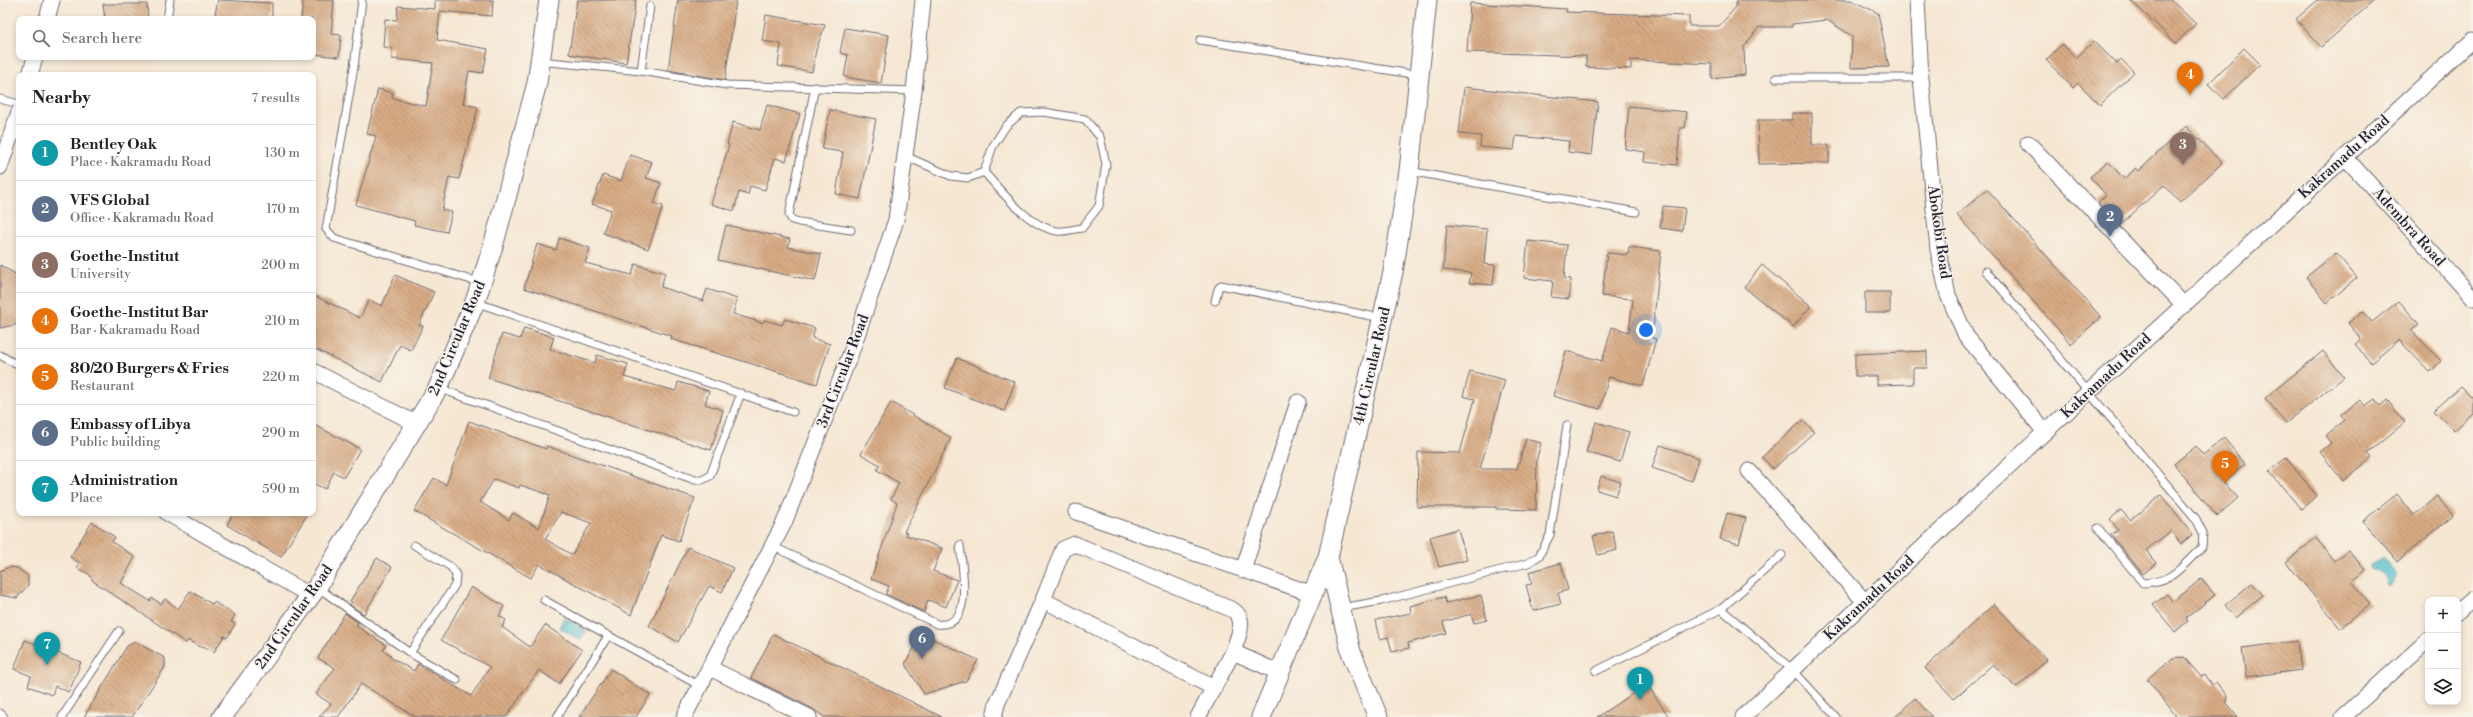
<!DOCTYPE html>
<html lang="en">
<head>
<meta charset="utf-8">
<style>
  body { margin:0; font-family:"Libre Bodoni",serif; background:#f2f2f2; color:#202124 }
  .controls { position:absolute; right:12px; bottom:12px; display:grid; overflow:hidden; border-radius:8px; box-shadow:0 2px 6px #0003 }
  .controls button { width:36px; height:36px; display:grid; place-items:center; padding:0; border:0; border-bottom:1px solid #e0e0e0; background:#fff; color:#202124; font:20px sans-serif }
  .you { position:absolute; left:1646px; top:330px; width:14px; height:14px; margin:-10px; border:3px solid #fff; border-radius:50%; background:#1a73e8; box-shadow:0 0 0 6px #1a73e833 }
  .badge { display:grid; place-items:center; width:26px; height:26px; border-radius:50%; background:#1a73e8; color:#fff; font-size:13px; font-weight:700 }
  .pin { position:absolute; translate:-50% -33px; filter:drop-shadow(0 1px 2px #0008) }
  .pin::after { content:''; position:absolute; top:21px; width:14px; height:12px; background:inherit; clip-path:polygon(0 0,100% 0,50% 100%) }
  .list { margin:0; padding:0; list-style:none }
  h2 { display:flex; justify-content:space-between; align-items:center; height:52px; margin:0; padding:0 16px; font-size:17px }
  h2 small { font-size:13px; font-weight:400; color:#757577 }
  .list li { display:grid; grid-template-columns:26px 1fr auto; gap:12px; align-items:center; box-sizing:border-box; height:56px; padding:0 16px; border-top:1px solid #e0e0e0 }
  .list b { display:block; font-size:15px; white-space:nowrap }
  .list p { margin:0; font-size:13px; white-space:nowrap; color:#757577 }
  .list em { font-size:13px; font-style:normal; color:#757577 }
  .icon { flex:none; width:22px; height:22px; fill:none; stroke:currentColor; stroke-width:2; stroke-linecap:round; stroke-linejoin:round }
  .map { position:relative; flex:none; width:2473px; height:717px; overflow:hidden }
  .search { position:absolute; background:#fff; box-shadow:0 2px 6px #0003; left:16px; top:16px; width:300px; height:44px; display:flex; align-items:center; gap:10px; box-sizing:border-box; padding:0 14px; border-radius:8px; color:#757577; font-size:15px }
  .panel { position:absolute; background:#fff; box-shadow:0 2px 6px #0003; left:16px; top:72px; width:300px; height:444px; border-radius:8px }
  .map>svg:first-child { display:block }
</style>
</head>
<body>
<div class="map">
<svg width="2473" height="717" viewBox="0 0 2473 717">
  <defs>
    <pattern id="building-back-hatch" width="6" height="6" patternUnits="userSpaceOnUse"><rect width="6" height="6" fill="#d8ac85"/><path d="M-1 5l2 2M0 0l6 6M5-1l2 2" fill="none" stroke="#af8c6e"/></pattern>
  </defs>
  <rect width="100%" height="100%" fill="#f7f3e8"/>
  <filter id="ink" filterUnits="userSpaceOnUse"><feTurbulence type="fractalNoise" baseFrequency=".025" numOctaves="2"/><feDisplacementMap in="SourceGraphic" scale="8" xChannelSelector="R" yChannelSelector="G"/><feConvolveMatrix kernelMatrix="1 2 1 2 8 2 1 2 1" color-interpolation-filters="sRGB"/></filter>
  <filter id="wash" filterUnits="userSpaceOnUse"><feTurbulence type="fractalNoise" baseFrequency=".012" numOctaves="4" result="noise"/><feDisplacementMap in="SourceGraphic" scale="16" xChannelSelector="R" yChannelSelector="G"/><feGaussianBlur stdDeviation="0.9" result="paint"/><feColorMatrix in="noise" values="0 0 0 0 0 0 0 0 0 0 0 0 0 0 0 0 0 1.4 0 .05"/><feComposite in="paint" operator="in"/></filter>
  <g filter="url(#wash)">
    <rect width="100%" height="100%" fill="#f6e7d3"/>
    <g fill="#54c1ce" stroke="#3b7284">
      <path d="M 2383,559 C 2391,566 2400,575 2391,585 L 2388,585 L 2385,576 L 2370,568 L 2370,565 Z"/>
      <polygon points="564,618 586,631 580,640 559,627"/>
    </g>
    <g id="blocks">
      <g fill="url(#building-back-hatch)" fill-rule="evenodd">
        <polygon points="218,0 272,3 272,19 214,19"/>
        <polygon points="307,0 334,0 331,34 341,35 339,57 313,54 313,19 301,19 303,2"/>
        <polygon points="435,0 493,0 492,16 440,11 437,40 488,49 483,73 469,71 463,104 478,107 459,179 449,177 442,210 452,212 447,232 414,225 415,221 356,205 376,136 367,134 378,89 393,93 392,98 426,106 433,63 392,59 392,48 383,47 385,19 397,20 398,6 435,9"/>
        <polygon points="577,0 636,0 626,63 569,54"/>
        <polygon points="678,0 736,0 725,80 668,70"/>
        <polygon points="1736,0 1851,0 1878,13 1889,67 1851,68 1852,36 1827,20 1792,24 1792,27 1759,27 1744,47 1745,75 1712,79 1712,64 1631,60 1631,69 1586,67 1586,56 1467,52 1470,3 1567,9 1566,12 1689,16 1689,26 1719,26 1736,7"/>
        <polygon points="2130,0 2171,0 2196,24 2176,43"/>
        <polygon points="2318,0 2375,0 2321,47 2296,19"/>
        <polygon points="103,4 147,4 148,19 105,19"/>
        <polygon points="766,15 825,25 816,50 812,72 778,66 781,44 762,41"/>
        <polygon points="845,28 889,35 881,83 844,77 848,55 840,53"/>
        <polygon points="2094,41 2117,64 2121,59 2134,72 2100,105 2078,83 2073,88 2046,60 2062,44 2076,58"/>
        <polygon points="2244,48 2260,64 2224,99 2208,84"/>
        <polygon points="1464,87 1598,102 1592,155 1568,152 1569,141 1516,136 1514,150 1480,147 1481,136 1459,134"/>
        <polygon points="767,105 800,114 786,161 775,158 765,190 750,186 748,195 739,192 734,211 711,204 729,145 727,144 733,122 760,130"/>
        <polygon points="1629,106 1687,112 1685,128 1680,128 1677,165 1644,162 1645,152 1625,149"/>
        <polygon points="830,110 876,119 860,199 836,194 843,152 822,149"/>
        <polygon points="1792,113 1812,113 1812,145 1829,145 1829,163 1759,164 1758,120 1792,120"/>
        <polygon points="2186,126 2222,163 2180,202 2164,185 2120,225 2098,202 2106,195 2090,177 2108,161 2124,179 2136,168 2139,171"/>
        <polygon points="630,155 652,162 646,178 661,183 654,203 663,206 648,249 603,233 611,210 592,204 603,175 621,181"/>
        <polygon points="1987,189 2101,317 2071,344 1957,215"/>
        <polygon points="1663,206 1685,208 1682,231 1660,228"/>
        <polygon points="726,225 790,239 788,247 821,254 815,281 718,260"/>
        <polygon points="1447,225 1487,229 1484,264 1495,265 1493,285 1469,283 1471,273 1443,270"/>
        <polygon points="559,238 590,248 585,263 632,275 635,264 665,273 661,287 703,301 707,289 737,299 733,314 763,323 764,320 782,325 785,319 815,328 812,338 830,344 817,384 671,339 672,336 524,288 537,244 556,250"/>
        <polygon points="1528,241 1567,245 1564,278 1571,279 1569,299 1551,297 1553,281 1524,278"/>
        <polygon points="1629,247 1661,251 1652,338 1656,339 1643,386 1609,377 1600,409 1553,396 1566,351 1602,361 1612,327 1629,332 1633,299 1602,296 1607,253 1628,255"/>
        <polygon points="2336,253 2357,278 2327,303 2306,277"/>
        <polygon points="0,265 19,276 19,324 0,328"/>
        <polygon points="1762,265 1811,306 1793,327 1744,287"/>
        <polygon points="395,275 434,292 419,325 423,326 411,350 400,345 382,382 313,348 313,295 360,318 369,300 382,306"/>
        <rect x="1865" y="292" width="25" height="21"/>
        <polygon points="2399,301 2419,324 2411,330 2441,361 2430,372 2399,340 2371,363 2355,344 2361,339 2348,323 2363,311 2372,322"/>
        <polygon points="524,328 554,337 550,349 595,363 597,355 628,364 624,377 676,391 678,382 709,391 705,404 723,410 711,450 488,378 502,334 520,339"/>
        <polygon points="1927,351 1927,368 1913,368 1913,384 1877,385 1877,376 1855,376 1855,354"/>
        <polygon points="2323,351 2344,377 2286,423 2265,398"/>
        <polygon points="957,358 1015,382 1004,411 945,388"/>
        <polygon points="1470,371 1505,380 1480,469 1517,469 1526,439 1541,443 1537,458 1536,510 1496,509 1496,507 1417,507 1418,452 1460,453 1475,399 1463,396"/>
        <polygon points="2461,386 2473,398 2473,413 2454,431 2434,411"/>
        <polygon points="2375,399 2380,406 2387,400 2405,422 2368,453 2372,458 2343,481 2320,452 2331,443 2325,436 2345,420 2341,415 2360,400 2365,406"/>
        <polygon points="891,402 951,438 904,532 907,533 906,535 942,548 933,571 957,580 946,607 928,600 924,612 917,609 886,594 889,586 871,579 897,503 891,499 899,483 877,470 880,465 861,454"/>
        <polygon points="1803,420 1814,432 1773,469 1762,457"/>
        <path d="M 469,421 L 546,449 L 547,446 L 695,498 L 679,541 L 661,535 L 631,615 L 539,564 L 531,578 L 414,511 L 434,478 L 446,485 ZM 494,479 L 519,488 L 520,485 L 550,495 L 539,528 L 513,513 L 509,520 L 480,502 ZM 561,512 L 591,523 L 572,555 L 545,539 Z"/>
        <polygon points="1596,422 1629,432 1620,462 1586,452"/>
        <polygon points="313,424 360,449 344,477 334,472 325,489 313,483"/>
        <polygon points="2224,438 2245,464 2224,482 2238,498 2217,516 2174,464 2196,446 2203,455"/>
        <polygon points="1660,445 1699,458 1692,481 1652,468"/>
        <polygon points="2286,458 2317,496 2301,509 2269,471"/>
        <polygon points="1601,476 1621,482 1616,496 1597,490"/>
        <polygon points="2397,494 2414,515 2437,496 2453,516 2397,562 2363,521"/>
        <polygon points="2161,495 2193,534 2181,544 2171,531 2146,550 2157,563 2143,574 2111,535 2118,530 2110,519 2121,510 2130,520"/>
        <polygon points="233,513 308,513 281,557 227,525"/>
        <polygon points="1727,513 1746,518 1739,544 1720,539"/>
        <polygon points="92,522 115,537 112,542 135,557 121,583 150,601 152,598 161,604 165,599 178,609 190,591 212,604 214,602 235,615 231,622 235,624 227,638 224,636 214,652 203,646 202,648 188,640 186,643 93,581 89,574 77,568 80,563 70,557"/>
        <polygon points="1458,529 1467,560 1439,567 1430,537"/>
        <polygon points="1612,531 1617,550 1598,555 1593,536"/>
        <polygon points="2316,538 2334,561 2348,550 2365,570 2352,581 2370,604 2340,628 2286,562"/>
        <polygon points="688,547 733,568 722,592 709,586 678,642 649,626"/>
        <polygon points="377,558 392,567 364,614 350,605 352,602 350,601"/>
        <polygon points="1561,563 1568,590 1558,593 1561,604 1533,611 1526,585 1532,584 1529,572"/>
        <polygon points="9,567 17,568 28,576 28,585 17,598 0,595 0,571"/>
        <polygon points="2201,579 2215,595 2186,618 2188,621 2175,632 2153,605 2167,594 2173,602"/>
        <polygon points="2252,583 2263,595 2235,618 2225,605"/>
        <polygon points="471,587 504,606 499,616 506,620 502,627 530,647 545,625 582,650 559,684 539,670 506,717 416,717 361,684 338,717 319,717 331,704 316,694 335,668 318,658 345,613 358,622 356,626 386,645 383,650 391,655 390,657 414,671 418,664 471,696 490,667 441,640"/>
        <polygon points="1481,595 1487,620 1474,623 1471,614 1443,622 1446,633 1408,643 1409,648 1392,652 1388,637 1380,639 1376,620 1411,613 1410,606 1444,597 1446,603"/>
        <polygon points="1994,604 2047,660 2016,688 1993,664 1954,699 1925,668"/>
        <polygon points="773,634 880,686 942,717 824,717 813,709 751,678"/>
        <polygon points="922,634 978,660 966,681 924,694 905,664"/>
        <polygon points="25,640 81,662 69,692 55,686 52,695 28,686 31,676 14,669"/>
        <polygon points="2297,641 2301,670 2246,677 2242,648"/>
        <polygon points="135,642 165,658 165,667 132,717 84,717 127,646"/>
        <polygon points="2184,657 2201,677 2204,675 2212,685 2216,682 2227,696 2226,702 2238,717 2177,717 2147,679 2173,658"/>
        <polygon points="611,669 650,695 636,717 579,717"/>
        <polygon points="1647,684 1669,717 1597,717"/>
        <polygon points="1915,698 1932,717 1895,717"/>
      </g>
    </g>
  </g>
  <g filter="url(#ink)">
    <use href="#blocks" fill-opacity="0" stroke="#6c6770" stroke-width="1"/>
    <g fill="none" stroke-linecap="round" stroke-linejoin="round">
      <g stroke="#6c6770" stroke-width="9">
        <g id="service">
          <polyline points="362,0 354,67 326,229 334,238 481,283"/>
          <polyline points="167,19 170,0"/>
          <polyline points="1200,40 1418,75"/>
          <polyline points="540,61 641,71 727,85 914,91"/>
          <polyline points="641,71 650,6"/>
          <polyline points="1776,78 1921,78"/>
          <polyline points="815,87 789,215 792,220 799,222 851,230"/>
          <polyline points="0,99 19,104"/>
          <path d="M 905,156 L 951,176 L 968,178 L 984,172 L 993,146 L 1006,126 L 1021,113 L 1044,112 L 1085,119 L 1100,137 L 1106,164 L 1099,206 L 1082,228 C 1074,229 1065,232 1057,231 C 1029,227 1002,192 984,172"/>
          <polyline points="1409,171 1636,212"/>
          <path d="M 1986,271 L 2196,519 L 2203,533 L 2202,547 C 2181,567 2174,582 2143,583 L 2098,528"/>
          <polyline points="1215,301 1218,289 1221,285 1381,318"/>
          <polyline points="475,302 793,412"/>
          <polyline points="0,355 19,366"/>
          <polyline points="438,388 695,480 702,480 710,476 741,393"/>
          <path d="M 772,546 L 937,624 C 975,629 962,568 960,545"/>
          <polyline points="317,587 410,653 457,680"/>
          <polyline points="544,600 700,686"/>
          <polyline points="1341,608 1381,601 1528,563 1539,556 1550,535 1567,425"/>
          <polyline points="1721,609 1793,670 1836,717"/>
          <polyline points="410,653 455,585 456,575 451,567 414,545"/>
          <polyline points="1596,671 1721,609 1782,555"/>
          <polyline points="0,713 4,717"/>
          <polyline points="62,717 119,631"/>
          <polyline points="557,717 608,636"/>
        </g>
      </g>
      <g stroke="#6c6770" stroke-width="17">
        <g id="minor">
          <polyline points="1917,0 1921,78 1938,250 1948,295 1966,336 2045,432"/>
          <polyline points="47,19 52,0"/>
          <polyline points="30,75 35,57"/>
          <polyline points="2028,143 2184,305"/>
          <polyline points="2345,157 2473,298"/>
          <polyline points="0,167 19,112"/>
          <polyline points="313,371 417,424"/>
          <polyline points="1749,471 1865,602"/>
          <polyline points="1076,512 1313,594"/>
          <polyline points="167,513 311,596"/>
          <polyline points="1243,570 1298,402"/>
          <polyline points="1043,600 1214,688"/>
          <polyline points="2458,612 2473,599"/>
          <polyline points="710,668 809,717"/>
          <polyline points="684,717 784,523 852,350 896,220 914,91 923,0"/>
          <path d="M 994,717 L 997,704 L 1043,600 L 1063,549 L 1075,544 L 1082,547 L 1233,610 C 1248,620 1237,638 1233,652"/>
          <polyline points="1198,717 1233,652 1280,673"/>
          <polyline points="1743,717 2045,432 2473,40"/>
          <polyline points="2343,717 2428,640"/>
        </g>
      </g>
      <g stroke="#6c6770" stroke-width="21">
        <g id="tertiary">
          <polyline points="1328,557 1351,652 1378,717"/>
          <polyline points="222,717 317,587 438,388 475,302 494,243 537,83 549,0"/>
          <polyline points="1261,717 1328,557 1393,272 1409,171 1427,0"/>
        </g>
      </g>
      <use href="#service" stroke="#fff" stroke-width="7"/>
      <use href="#minor" stroke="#fff" stroke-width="15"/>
      <use href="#tertiary" stroke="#fff" stroke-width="19"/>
    </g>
  </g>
  <g text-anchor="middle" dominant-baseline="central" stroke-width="3" stroke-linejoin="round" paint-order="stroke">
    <g font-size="15" fill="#22223b" stroke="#f7f3e8">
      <text transform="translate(2344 157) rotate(-42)">Kakramadu Road</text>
      <text transform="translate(2409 227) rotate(48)">Adembra Road</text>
      <text transform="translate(1939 232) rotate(82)">Abokobi Road</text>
      <text transform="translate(457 338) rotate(-67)">2nd Circular Road</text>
      <text transform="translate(1372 366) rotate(-77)">4th Circular Road</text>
      <text transform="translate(843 371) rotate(-69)">3rd Circular Road</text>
      <text transform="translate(2106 376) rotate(-43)">Kakramadu Road</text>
      <text transform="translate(1869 598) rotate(-43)">Kakramadu Road</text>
      <text transform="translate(294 617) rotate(-55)">2nd Circular Road</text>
    </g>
  </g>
</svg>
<div class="controls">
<button>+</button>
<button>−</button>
<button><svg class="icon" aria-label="layers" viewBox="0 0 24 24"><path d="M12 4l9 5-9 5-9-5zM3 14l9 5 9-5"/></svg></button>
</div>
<div class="you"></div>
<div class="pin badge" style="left:1640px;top:700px;background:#0f9aa8">1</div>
<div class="pin badge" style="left:2110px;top:237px;background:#5c6f8a">2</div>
<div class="pin badge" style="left:2183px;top:165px;background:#8d6e63">3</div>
<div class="pin badge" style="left:2190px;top:95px;background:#e8710a">4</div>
<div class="pin badge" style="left:2225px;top:484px;background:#e8710a">5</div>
<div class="pin badge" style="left:922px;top:659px;background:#5c6f8a">6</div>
<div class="pin badge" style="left:47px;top:665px;background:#0f9aa8">7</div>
<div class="search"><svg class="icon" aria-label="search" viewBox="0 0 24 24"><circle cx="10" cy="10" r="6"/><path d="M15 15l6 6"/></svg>Search here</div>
<section class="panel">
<h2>Nearby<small>7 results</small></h2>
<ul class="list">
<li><span class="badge" style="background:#0f9aa8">1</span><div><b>Bentley Oak</b><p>Place · Kakramadu Road</p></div><em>130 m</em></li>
<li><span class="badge" style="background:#5c6f8a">2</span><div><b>VFS Global</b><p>Office · Kakramadu Road</p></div><em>170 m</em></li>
<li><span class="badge" style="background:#8d6e63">3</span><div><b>Goethe-Institut</b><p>University</p></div><em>200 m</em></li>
<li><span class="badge" style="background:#e8710a">4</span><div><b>Goethe-Institut Bar</b><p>Bar · Kakramadu Road</p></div><em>210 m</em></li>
<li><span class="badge" style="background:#e8710a">5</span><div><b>80/20 Burgers &amp; Fries</b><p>Restaurant</p></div><em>220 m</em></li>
<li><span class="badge" style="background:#5c6f8a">6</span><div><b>Embassy of Libya</b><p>Public building</p></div><em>290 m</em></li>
<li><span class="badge" style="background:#0f9aa8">7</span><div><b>Administration</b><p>Place</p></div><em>590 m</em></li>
</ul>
</section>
</div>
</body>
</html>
